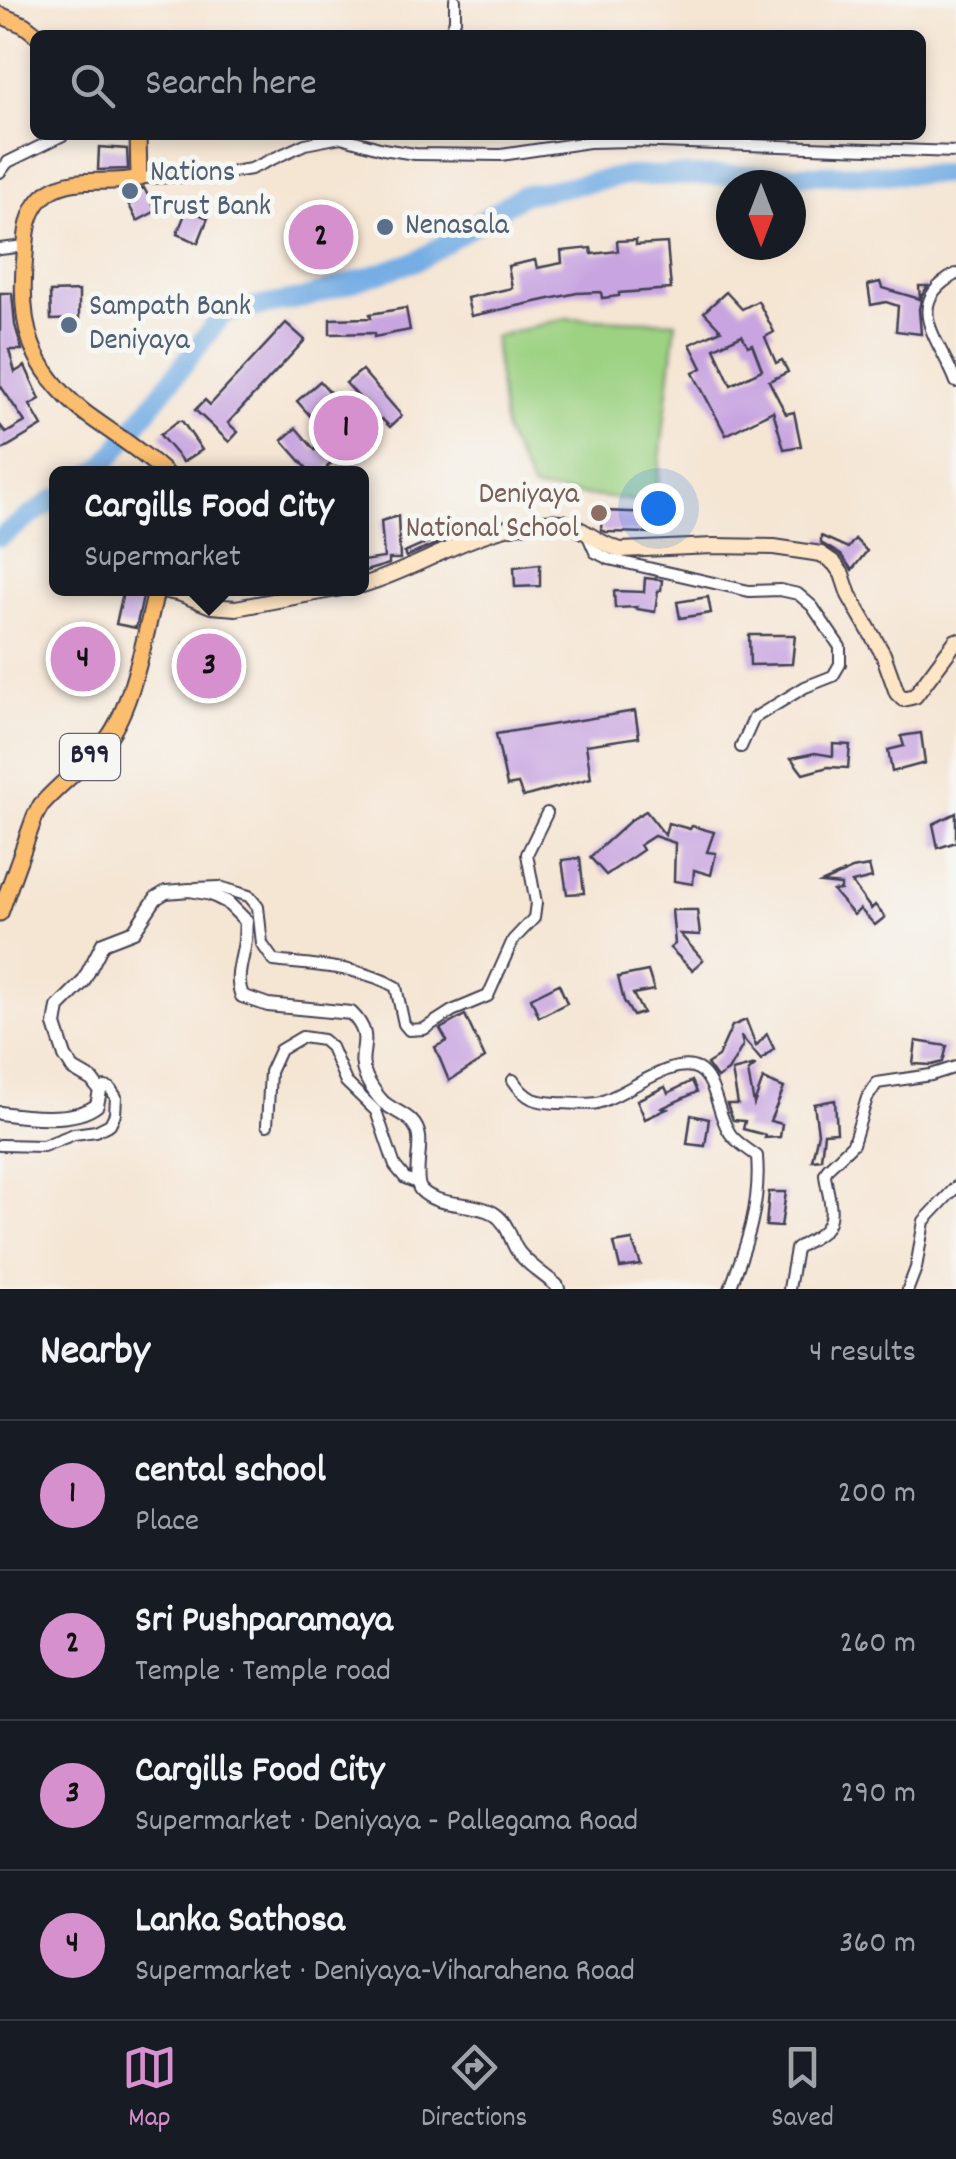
<!DOCTYPE html>
<html lang="en">
<head>
<meta charset="utf-8">
<style>
  body { margin:0; font-family:Dekko,sans-serif; background:#242831; color:#f1f3f6 }
  .compass { position:absolute; left:716px; top:170px; width:90px; height:90px; border-radius:50%; background:#171b24; box-shadow:0 5px 15px #0003; rotate:180deg }
  .you { position:absolute; left:658px; top:508px; width:35px; height:35px; margin:-25px; border:8px solid #fff; border-radius:50%; background:#1a73e8; box-shadow:0 0 0 15px #1a73e833 }
  .badge { display:grid; place-items:center; width:65px; height:65px; border-radius:50%; background:#d690ce; color:#111; font-size:32px; font-weight:700 }
  .pin { position:absolute; translate:-50% -50%; border:5px solid #fff; box-shadow:0 2px 10px #0006 }
  .popup { position:absolute; left:49px; top:466px; width:320px; height:130px; box-sizing:border-box; display:grid; place-content:center; border-radius:15px; background:#171b24; filter:drop-shadow(0 2px 8px #0005); font-size:32px; white-space:nowrap; color:#9ea1a6 }
  .popup b { font-size:38px; color:#f1f3f6 }
  .popup::after { content:''; position:absolute; left:50%; top:100%; margin-left:-20px; border:20px solid transparent; border-top-color:#171b24 }
  .list { margin:0; padding:0; list-style:none }
  h2 { display:flex; justify-content:space-between; align-items:center; height:130px; margin:0; padding:0 40px; font-size:42px }
  h2 small { font-size:32px; font-weight:400; color:#9ea1a6 }
  .list li { display:grid; grid-template-columns:65px 1fr auto; gap:30px; align-items:center; box-sizing:border-box; height:150px; padding:0 40px; border-top:2px solid #363941 }
  .list b { display:block; font-size:38px; white-space:nowrap }
  .list p { margin:0; font-size:32px; white-space:nowrap; color:#9ea1a6 }
  .list em { font-size:32px; font-style:normal; color:#9ea1a6 }
  .icon { flex:none; width:55px; height:55px; fill:none; stroke:currentColor; stroke-width:2; stroke-linecap:round; stroke-linejoin:round }
  .map { position:relative; flex:none; width:956px; height:1289px; overflow:hidden }
  .search { position:absolute; background:#171b24; box-shadow:0 5px 15px #0003; left:30px; right:30px; top:30px; height:110px; display:flex; align-items:center; gap:25px; box-sizing:border-box; padding:0 35px; border-radius:15px; color:#9ea1a6; font-size:38px }
  .sheet { height:730px; background:#171b24 }
  nav { display:flex; justify-content:space-around; align-items:center; box-sizing:border-box; height:140px; border-top:2px solid #363941; background:#171b24; font-size:28px; color:#9ea1a6 }
  nav a { display:grid; justify-items:center; gap:5px }
  nav .on { color:#d690ce }
  .map>svg:first-child { display:block }
</style>
</head>
<body>
<div class="map">
<svg width="956" height="1289" viewBox="0 0 956 1289">
  <rect width="100%" height="100%" fill="#f6f6f2"/>
  <filter id="ink" filterUnits="userSpaceOnUse"><feTurbulence type="fractalNoise" baseFrequency=".01" numOctaves="2"/><feDisplacementMap in="SourceGraphic" scale="20" xChannelSelector="R" yChannelSelector="G"/><feConvolveMatrix kernelMatrix="1 2 1 2 8 2 1 2 1" color-interpolation-filters="sRGB"/></filter>
  <filter id="wash" filterUnits="userSpaceOnUse"><feTurbulence type="fractalNoise" baseFrequency=".0048" numOctaves="4" result="noise"/><feDisplacementMap in="SourceGraphic" scale="40" xChannelSelector="R" yChannelSelector="G"/><feGaussianBlur stdDeviation="2.25" result="paint"/><feColorMatrix in="noise" values="0 0 0 0 0 0 0 0 0 0 0 0 0 0 0 0 0 1.4 0 .05"/><feComposite in="paint" operator="in"/></filter>
  <g filter="url(#wash)">
    <rect width="100%" height="100%" fill="#f5e5d3"/>
    <polygon fill="#9dd283" stroke="#607a5f" stroke-width="2.5" points="566,318 676,322 655,503 533,489 505,433 494,337"/>
    <g fill="none" stroke-linecap="round" stroke-linejoin="round">
      <g stroke="#74ade4" stroke-width="20">
        <polyline points="93,473 103,467 224,313 305,298 419,260 522,195 623,176 956,174"/>
        <polyline points="0,537 56,498"/>
      </g>
    </g>
    <g id="blocks">
      <g fill="#c8a5e0" fill-rule="evenodd">
        <polygon points="99,147 127,149 128,169 98,170"/>
        <polygon points="144,188 156,211 137,221 125,197"/>
        <polygon points="187,209 208,218 198,243 177,234"/>
        <polygon points="636,240 636,245 667,243 671,289 619,293 619,296 602,298 601,292 577,293 471,316 467,298 512,288 508,266 535,260 537,268 562,263 561,251 591,248 592,254 618,251 617,241"/>
        <polygon points="880,282 882,288 920,299 919,286 928,286 922,295 919,309 921,334 896,331 898,306 886,302 871,305 868,285"/>
        <polygon points="79,291 79,319 51,320 50,292"/>
        <path d="M 726,292 L 742,309 L 758,301 L 774,332 L 765,337 L 776,363 L 782,360 L 788,372 L 769,381 L 786,414 L 794,412 L 801,446 L 784,449 L 773,411 L 726,435 L 693,373 L 702,368 L 690,344 L 721,330 L 704,312 ZM 742,335 L 748,346 L 752,344 L 762,370 L 731,385 L 714,348 Z"/>
        <polygon points="0,293 12,293 15,325 22,350 9,350 15,372 25,366 40,399 30,405 42,426 0,451 0,425 6,433 25,422 0,385"/>
        <polygon points="406,308 410,330 374,337 374,333 330,334 330,319 371,318 370,314"/>
        <polygon points="286,323 305,340 228,423 238,432 229,442 195,410 205,400 210,405"/>
        <polygon points="362,370 402,416 390,427 382,419 327,467 332,474 312,474 282,440 296,428 315,450 329,437 297,401 320,381 351,416 365,404 346,383"/>
        <polygon points="178,421 182,421 202,450 183,462 160,435"/>
        <polygon points="602,511 655,513 653,533 606,532 601,530"/>
        <polygon points="398,516 400,559 389,559 389,564 362,572 362,561 384,558 381,521"/>
        <polygon points="448,520 454,531 466,526 468,530 406,557 404,553 434,540 429,532"/>
        <polygon points="821,536 848,548 855,539 867,551 852,570 841,555 821,543"/>
        <polygon points="540,564 540,586 515,587 514,567"/>
        <polygon points="645,578 662,580 661,590 658,591 655,612 637,609 637,607 615,608 614,591 644,592"/>
        <polygon points="124,588 145,588 136,628 116,624"/>
        <polygon points="708,597 711,613 680,618 677,602"/>
        <polygon points="749,635 795,635 792,664 750,665"/>
        <polygon points="184,644 240,657 231,690 178,680"/>
        <polygon points="64,646 104,651 101,673 63,667"/>
        <polygon points="635,711 639,737 586,745 591,778 523,797 518,784 507,786 496,734"/>
        <polygon points="921,733 925,763 892,772 888,750 904,746 901,736"/>
        <polygon points="833,744 850,745 848,768 828,767 803,774 791,758 815,753 833,756"/>
        <polygon points="646,811 665,835 668,823 690,829 692,826 714,832 707,852 716,853 711,875 694,870 693,884 674,881 675,843 654,836 640,845 643,850 606,875 590,857 631,820"/>
        <polygon points="956,813 956,842 938,848 933,824"/>
        <polygon points="580,858 584,893 567,894 562,860"/>
        <polygon points="869,866 872,878 852,883 871,909 875,905 885,917 875,925 860,909 854,915 833,891 841,890 841,885 821,883 852,869"/>
        <polygon points="672,910 697,910 700,935 680,934 703,960 692,970 670,948 675,944"/>
        <polygon points="648,971 654,990 633,994 643,1013 633,1016 624,1001 618,977"/>
        <polygon points="559,984 567,1003 539,1017 531,998"/>
        <polygon points="465,1015 485,1058 449,1081 435,1047 447,1041 440,1029"/>
        <polygon points="746,1020 756,1046 767,1034 774,1049 761,1060 741,1036 743,1045 728,1071 717,1078 707,1064 718,1057 732,1026"/>
        <polygon points="916,1041 947,1046 943,1062 932,1065 913,1064"/>
        <polygon points="756,1065 748,1072 754,1104 763,1079 784,1088 770,1121 782,1124 780,1137 765,1138 766,1135 743,1129 745,1121 733,1120 728,1107 727,1104 738,1104 732,1071"/>
        <polygon points="692,1081 697,1092 662,1108 667,1109 645,1119 637,1100 665,1087 668,1093"/>
        <polygon points="835,1100 837,1132 824,1133 821,1159 812,1160 818,1133 814,1104"/>
        <polygon points="691,1115 709,1119 705,1146 687,1144"/>
        <polygon points="769,1192 786,1192 781,1227 766,1226"/>
        <polygon points="632,1240 641,1265 620,1268 614,1243"/>
      </g>
    </g>
  </g>
  <g filter="url(#ink)">
    <use href="#blocks" fill-opacity="0" stroke="#423f52" stroke-width="2.5"/>
    <g fill="none" stroke-linecap="round" stroke-linejoin="round">
      <g stroke="#423f52" stroke-width="14">
        <g id="minor">
          <polyline points="449,35 455,20 455,0"/>
          <polyline points="0,172 8,162 63,135"/>
          <polyline points="139,178 209,176 251,169 305,144 341,137 383,149 415,154 501,155 589,142 631,141 956,152"/>
          <polyline points="0,249 25,246"/>
          <path d="M 956,274 C 900,304 941,341 956,382"/>
          <polyline points="588,536 595,552 609,559 749,591 780,590 798,594 812,606 840,647 840,664 833,676 805,687 754,718 741,747"/>
          <path d="M 196,888 L 219,887 L 249,896 L 258,907 L 262,944 L 274,961 C 315,966 360,966 396,987 L 404,1024 L 409,1030 L 424,1029 L 452,1011 L 488,996 L 513,940 L 534,918 L 536,903 L 527,854 L 547,813"/>
          <path d="M 513,1080 C 526,1100 536,1102 558,1103 C 570,1103 586,1105 597,1103 C 623,1097 672,1055 698,1069 C 717,1079 717,1118 732,1136 C 739,1144 749,1150 757,1156 C 761,1204 747,1244 730,1289"/>
          <polyline points="267,1125 270,1072 280,1050 302,1037 323,1040 331,1047 346,1082 376,1111 395,1166 405,1178 417,1183"/>
          <polyline points="0,1145 43,1146 74,1134 96,1131 110,1124 115,1114 116,1097 110,1088 105,1087 100,1091"/>
          <path d="M 789,1289 L 796,1249 C 805,1242 817,1238 824,1230 C 838,1215 826,1191 825,1174 L 828,1168 L 853,1144 L 867,1098 L 877,1083 L 931,1075 L 956,1067"/>
          <polyline points="908,1289 916,1268 924,1221 956,1187"/>
        </g>
      </g>
      <g stroke="#423f52" stroke-width="16">
        <path id="tertiary" d="M 0,1113 C 27,1117 75,1123 97,1105 L 100,1091 L 92,1080 L 73,1069 L 65,1056 L 55,1025 L 58,1007 L 83,982 L 103,943 L 134,931 L 156,898 L 166,892 L 190,890 L 211,894 L 227,902 L 246,921 C 245,929 246,938 244,947 C 241,965 235,978 242,996 L 268,1005 L 351,1013 C 378,1040 354,1050 366,1077 C 369,1084 377,1096 383,1102 C 397,1114 416,1116 419,1137 C 421,1150 413,1181 421,1190 C 438,1208 472,1201 493,1213 C 508,1222 509,1237 517,1250 C 526,1264 545,1275 557,1286 L 558,1289"/>
      </g>
      <g stroke="#423f52" stroke-width="18">
        <g id="secondary">
          <path d="M 362,585 C 421,568 472,529 535,523 C 545,522 556,520 566,523 C 585,529 600,545 621,550 L 713,546 L 774,547 L 821,554 L 834,563 L 842,574 L 849,595 L 883,654 L 897,693 L 903,699 L 915,696 L 956,641"/>
          <polyline points="157,589 181,594 211,606 236,608 342,588"/>
        </g>
      </g>
      <g stroke="#423f52" stroke-width="19">
        <g id="primary">
          <polyline points="0,15 24,25 37,35"/>
          <path d="M 138,135 L 139,178 C 111,186 75,174 49,192 C 28,206 26,233 25,255 C 18,325 29,368 85,413 C 112,433 141,450 165,473"/>
          <path d="M 0,913 L 35,816 L 41,805 C 62,781 89,763 108,738 C 133,705 146,630 157,588"/>
        </g>
      </g>
      <use href="#minor" stroke="#fff" stroke-width="10"/>
      <use href="#tertiary" stroke="#fff" stroke-width="12"/>
      <use href="#secondary" stroke="#fde5c5" stroke-width="14"/>
      <use href="#primary" stroke="#fbbd6e" stroke-width="15"/>
    </g>
  </g>
  <g fill="#5c6f8a" stroke="#f6f6f2" stroke-width="4">
    <circle cx="130" cy="191" r="10"/>
    <circle cx="385" cy="227" r="10"/>
    <circle cx="69" cy="325" r="10"/>
  </g>
  <circle fill="#8d6e63" stroke="#f6f6f2" stroke-width="4" cx="599" cy="513" r="10"/>
  <g text-anchor="middle" dominant-baseline="central" stroke-width="10" stroke-linejoin="round" paint-order="stroke">
    <rect fill="#f6f6f2" stroke="#626272" stroke-width="2.5" x="60" y="734" width="60" height="46" rx="8"/>
    <g font-size="28" font-weight="bold" fill="#22223b">
      <text x="90" y="757">B99</text>
    </g>
    <g font-size="30" fill="#4e5e75" stroke="#f6f6f2" text-anchor="start">
      <text x="150" y="174">Nations<tspan x="150" dy="34">Trust Bank</tspan></text>
      <text x="405" y="227">Nenasala</text>
      <text x="89" y="308">Sampath Bank<tspan x="89" dy="34">Deniyaya</tspan></text>
    </g>
    <g font-size="30" fill="#785e54" stroke="#f6f6f2" text-anchor="end">
      <text x="579" y="496">Deniyaya<tspan x="579" dy="34">National School</tspan></text>
    </g>
  </g>
</svg>
<svg class="compass" viewBox="-18 -18 36 36"><path d="M0-13l5 13h-10z" fill="#e53935"/><path d="M0 13l5-13h-10z" fill="#9ea1a6"/></svg>
<div class="you"></div>
<div class="pin badge" style="left:346px;top:428px">1</div>
<div class="pin badge" style="left:321px;top:237px">2</div>
<div class="pin badge" style="left:209px;top:666px">3</div>
<div class="popup"><b>Cargills Food City</b>Supermarket</div>
<div class="pin badge" style="left:83px;top:659px">4</div>
<div class="search"><svg class="icon" aria-label="search" viewBox="0 0 24 24"><circle cx="10" cy="10" r="6"/><path d="M15 15l6 6"/></svg>Search here</div>
</div>
<section class="sheet">
<h2>Nearby<small>4 results</small></h2>
<ul class="list">
<li><span class="badge">1</span><div><b>cental school</b><p>Place</p></div><em>200 m</em></li>
<li><span class="badge">2</span><div><b>Sri Pushparamaya</b><p>Temple · Temple road</p></div><em>260 m</em></li>
<li><span class="badge">3</span><div><b>Cargills Food City</b><p>Supermarket · Deniyaya - Pallegama Road</p></div><em>290 m</em></li>
<li><span class="badge">4</span><div><b>Lanka Sathosa</b><p>Supermarket · Deniyaya-Viharahena Road</p></div><em>360 m</em></li>
</ul>
</section>
<nav>
<a class="on"><svg class="icon" aria-label="map" viewBox="0 0 24 24"><path d="M3 6l6-2 6 2 6-2v14l-6 2-6-2-6 2zM9 4v14M15 6v14"/></svg>Map</a>
<a><svg class="icon" aria-label="directions" viewBox="0 0 24 24"><path d="M12 3l9 9-9 9-9-9zM9 14v-3h6M13 9l2 2-2 2"/></svg>Directions</a>
<a><svg class="icon" aria-label="saved" viewBox="0 0 24 24"><path d="M7 4h10v16l-5-4-5 4z"/></svg>Saved</a>
</nav>
</body>
</html>
